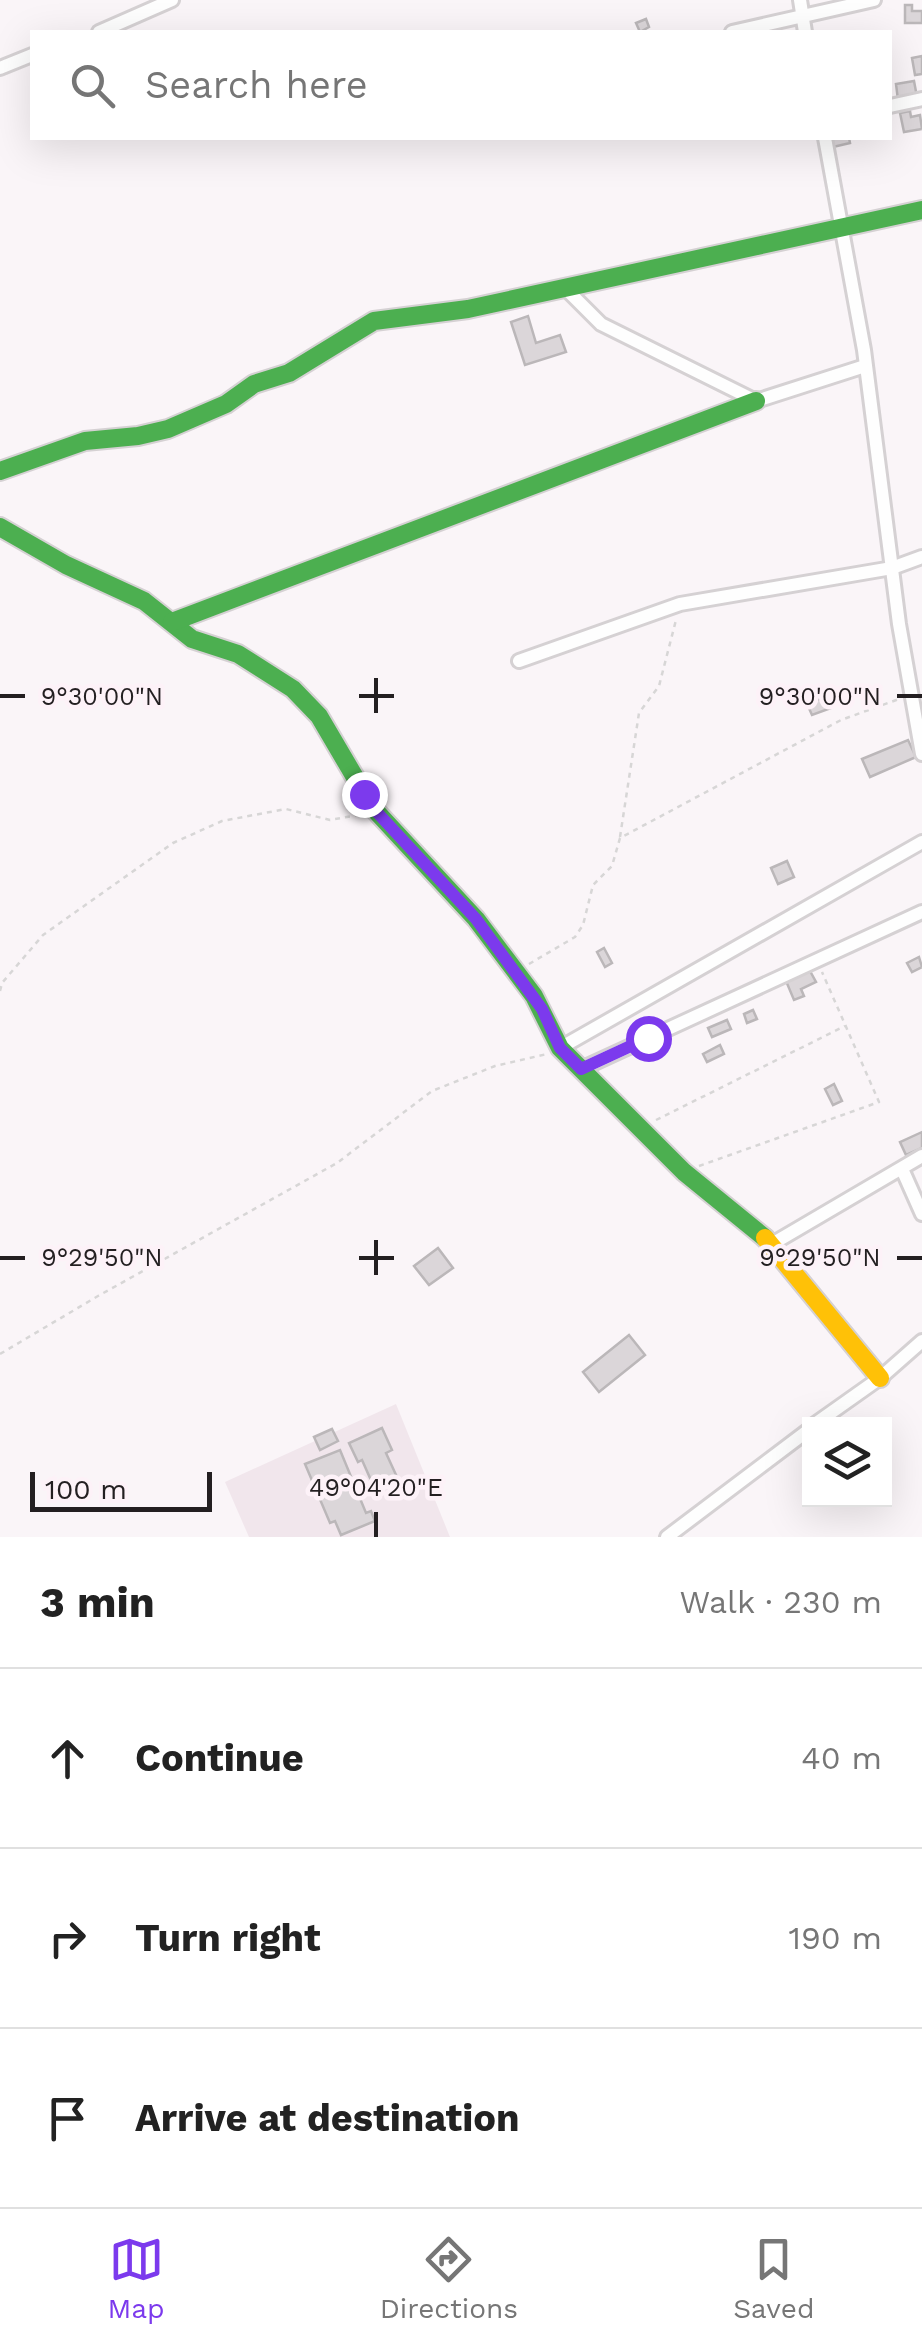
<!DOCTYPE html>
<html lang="en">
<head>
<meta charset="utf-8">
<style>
  body { margin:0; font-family:"Work Sans",sans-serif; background:#f2f2f2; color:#222 }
  .controls { position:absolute; right:30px; bottom:30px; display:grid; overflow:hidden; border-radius:0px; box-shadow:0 10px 40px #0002 }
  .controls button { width:90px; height:90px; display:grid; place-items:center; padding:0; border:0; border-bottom:2px solid #e0e0e0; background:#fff; color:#222; font:50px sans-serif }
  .scale { position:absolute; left:30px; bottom:25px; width:182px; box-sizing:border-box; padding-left:10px; border:5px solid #231f21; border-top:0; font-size:28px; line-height:35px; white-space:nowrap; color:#231f21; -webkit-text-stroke:8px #fdf2f8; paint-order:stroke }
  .stop { position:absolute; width:30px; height:30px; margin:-22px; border:8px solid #7c3aed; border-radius:50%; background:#fff }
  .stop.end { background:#7c3aed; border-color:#fff; box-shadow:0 2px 10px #0008 }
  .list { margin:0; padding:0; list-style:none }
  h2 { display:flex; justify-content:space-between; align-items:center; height:130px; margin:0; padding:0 40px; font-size:42px }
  h2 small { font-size:32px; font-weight:400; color:#767676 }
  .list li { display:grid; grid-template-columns:65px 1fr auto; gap:30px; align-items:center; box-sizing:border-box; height:180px; padding:0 40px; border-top:2px solid #e0e0e0 }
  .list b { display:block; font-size:38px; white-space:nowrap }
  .list em { font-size:32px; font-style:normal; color:#767676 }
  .icon { flex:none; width:55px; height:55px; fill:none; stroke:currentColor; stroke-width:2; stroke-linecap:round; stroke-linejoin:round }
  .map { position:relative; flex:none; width:922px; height:1537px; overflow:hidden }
  .search { position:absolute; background:#fff; box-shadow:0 10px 40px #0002; left:30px; right:30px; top:30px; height:110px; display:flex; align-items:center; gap:25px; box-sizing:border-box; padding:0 35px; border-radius:0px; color:#767676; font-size:38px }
  .sheet { height:670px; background:#fff }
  nav { display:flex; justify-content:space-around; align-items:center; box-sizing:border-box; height:140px; border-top:2px solid #e0e0e0; background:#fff; font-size:28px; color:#767676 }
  nav a { display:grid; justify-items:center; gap:5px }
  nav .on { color:#7c3aed }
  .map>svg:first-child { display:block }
</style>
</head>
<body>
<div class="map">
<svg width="922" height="1537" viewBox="0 0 922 1537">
  <rect width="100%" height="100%" fill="#faf5f8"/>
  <polygon fill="#f1e6ec" points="396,1404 450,1537 249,1537 225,1482"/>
  <g fill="#dbd6d9" stroke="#bbb7b9" stroke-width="2.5">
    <polygon points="905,5 912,5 912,11 922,11 922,23 905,23"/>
    <polygon points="646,19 649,27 640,32 636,23"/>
    <polygon points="922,56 922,74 915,75 912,58"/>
    <polygon points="914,81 917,97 898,100 896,84"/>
    <polygon points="910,111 911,117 920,115 922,129 904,132 900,113"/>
    <polygon points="831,138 849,138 850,143 833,147"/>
    <polygon points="528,316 536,343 560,335 566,352 525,365 511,322"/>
    <polygon points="826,696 831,708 812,715 807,704"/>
    <polygon points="908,740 916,757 870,777 862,759"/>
    <polygon points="787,861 794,877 778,884 771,868"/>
    <polygon points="604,948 612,963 605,967 597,952"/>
    <polygon points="919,957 922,967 912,972 907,963"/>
    <polygon points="810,971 816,982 801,989 804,996 794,1000 786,981"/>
    <polygon points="753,1010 757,1019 747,1023 744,1014"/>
    <polygon points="727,1020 731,1029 712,1037 708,1028"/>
    <polygon points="720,1045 724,1054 707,1062 703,1054"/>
    <polygon points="834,1084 842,1101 833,1105 825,1089"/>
    <polygon points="922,1132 922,1148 906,1155 900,1142"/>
    <polygon points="438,1248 453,1268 429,1285 414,1266"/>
    <polygon points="629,1335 645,1355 599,1392 583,1372"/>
    <polygon points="382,1428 392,1450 386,1453 397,1477 374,1487 362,1460 358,1462 349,1443"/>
    <polygon points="332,1429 338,1441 320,1450 314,1437"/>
    <polygon points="340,1450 366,1513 371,1511 375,1521 341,1535 335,1521 330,1523 305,1464"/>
  </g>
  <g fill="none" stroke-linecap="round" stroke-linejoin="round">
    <g stroke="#d5d1d3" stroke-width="18">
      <g id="street">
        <polyline points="800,0 805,32"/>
        <polyline points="99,32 172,0"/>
        <polyline points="732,32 874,0"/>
        <polyline points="0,68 32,55"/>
        <polyline points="890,106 922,99"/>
        <polyline points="825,138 864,350 899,624 922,754"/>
        <polyline points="564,287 601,324 756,401 865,366"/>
        <polyline points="519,661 680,604 892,568 922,557"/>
        <polyline points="560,1048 922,842"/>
        <polyline points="581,1069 922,912"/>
        <polyline points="902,1169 922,1214"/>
        <polyline points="772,1244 922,1156"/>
        <polyline points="815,1424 880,1378 922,1341"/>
        <polyline points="667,1537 810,1429"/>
      </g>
    </g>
    <g stroke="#d5d1d3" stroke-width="22">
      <g id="fast">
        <polyline points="0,471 85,441 138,436 168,429 226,404 254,384 289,373 374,321 468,309 922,210"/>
        <polyline points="0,527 66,565 144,601 192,639 238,654 293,689 319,716 373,808 476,919 534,996 560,1048 684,1172 765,1238"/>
        <polyline points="172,622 756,401"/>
      </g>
    </g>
    <g stroke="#d5d1d3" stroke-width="22">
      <polyline id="slow" points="765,1238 880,1378"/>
    </g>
    <g stroke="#d7d6d6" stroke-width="2.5" stroke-dasharray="5 5" stroke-linecap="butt">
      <polyline points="620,837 639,713 659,686 676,620"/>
      <polyline points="529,964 575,937 583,925 593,885 612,866 620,838 841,720 899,699"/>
      <polyline points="0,991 2,983 43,935 173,843 222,821 286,809 330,820 358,815"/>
      <polyline points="656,1120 845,1026"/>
      <polyline points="699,1166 879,1102 822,972"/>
      <polyline points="0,1354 98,1296 337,1163 432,1091 495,1066 547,1054"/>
    </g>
    <use href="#street" stroke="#fefefe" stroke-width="12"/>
    <use href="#fast" stroke="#4caf50" stroke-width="18"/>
    <use href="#slow" stroke="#ffc107" stroke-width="18"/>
  </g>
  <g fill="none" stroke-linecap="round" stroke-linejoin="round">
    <polyline stroke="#7c3aed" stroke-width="12" points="364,794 373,808 476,919 542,1009 560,1048 581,1069 648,1038"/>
  </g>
  <path fill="none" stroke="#231f21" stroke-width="4" d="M 376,678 L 376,713M 0,696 L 25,696M 359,696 L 394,696M 897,696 L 922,696M 376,1240 L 376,1275M 0,1258 L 25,1258M 359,1258 L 394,1258M 897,1258 L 922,1258M 376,1512 L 376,1537"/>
  <g font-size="25" text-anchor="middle" fill="#231f21" stroke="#fdf2f8" stroke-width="9" stroke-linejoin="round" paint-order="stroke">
    <text x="102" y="705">9°30'00"N</text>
    <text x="820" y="705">9°30'00"N</text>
    <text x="102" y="1266">9°29'50"N</text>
    <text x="820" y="1266">9°29'50"N</text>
    <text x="376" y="1496">49°04'20"E</text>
  </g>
</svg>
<div class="controls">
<button><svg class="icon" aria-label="layers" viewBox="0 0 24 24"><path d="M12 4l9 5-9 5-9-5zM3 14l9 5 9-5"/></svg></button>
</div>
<div class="scale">100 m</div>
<div class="stop" style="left:648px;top:1038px"></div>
<div class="stop end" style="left:364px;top:794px"></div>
<div class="search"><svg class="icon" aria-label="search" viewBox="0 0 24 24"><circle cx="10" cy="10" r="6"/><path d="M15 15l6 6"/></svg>Search here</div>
</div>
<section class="sheet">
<h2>3 min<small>Walk · 230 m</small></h2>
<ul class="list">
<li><svg class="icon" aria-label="ahead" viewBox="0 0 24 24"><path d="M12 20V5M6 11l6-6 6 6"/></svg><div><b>Continue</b></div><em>40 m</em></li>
<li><svg class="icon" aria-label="right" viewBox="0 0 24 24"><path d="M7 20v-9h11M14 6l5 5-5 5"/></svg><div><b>Turn right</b></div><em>190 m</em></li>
<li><svg class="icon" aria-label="arrive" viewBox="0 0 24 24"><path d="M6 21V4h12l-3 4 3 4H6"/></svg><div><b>Arrive at destination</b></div></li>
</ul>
</section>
<nav>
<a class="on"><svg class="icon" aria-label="map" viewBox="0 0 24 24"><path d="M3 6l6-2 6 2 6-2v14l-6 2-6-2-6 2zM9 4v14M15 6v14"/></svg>Map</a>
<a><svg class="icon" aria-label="directions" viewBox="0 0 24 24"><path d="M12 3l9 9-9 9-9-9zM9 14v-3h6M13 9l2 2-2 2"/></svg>Directions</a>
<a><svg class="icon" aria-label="saved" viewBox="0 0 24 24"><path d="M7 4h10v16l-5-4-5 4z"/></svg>Saved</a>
</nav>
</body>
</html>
